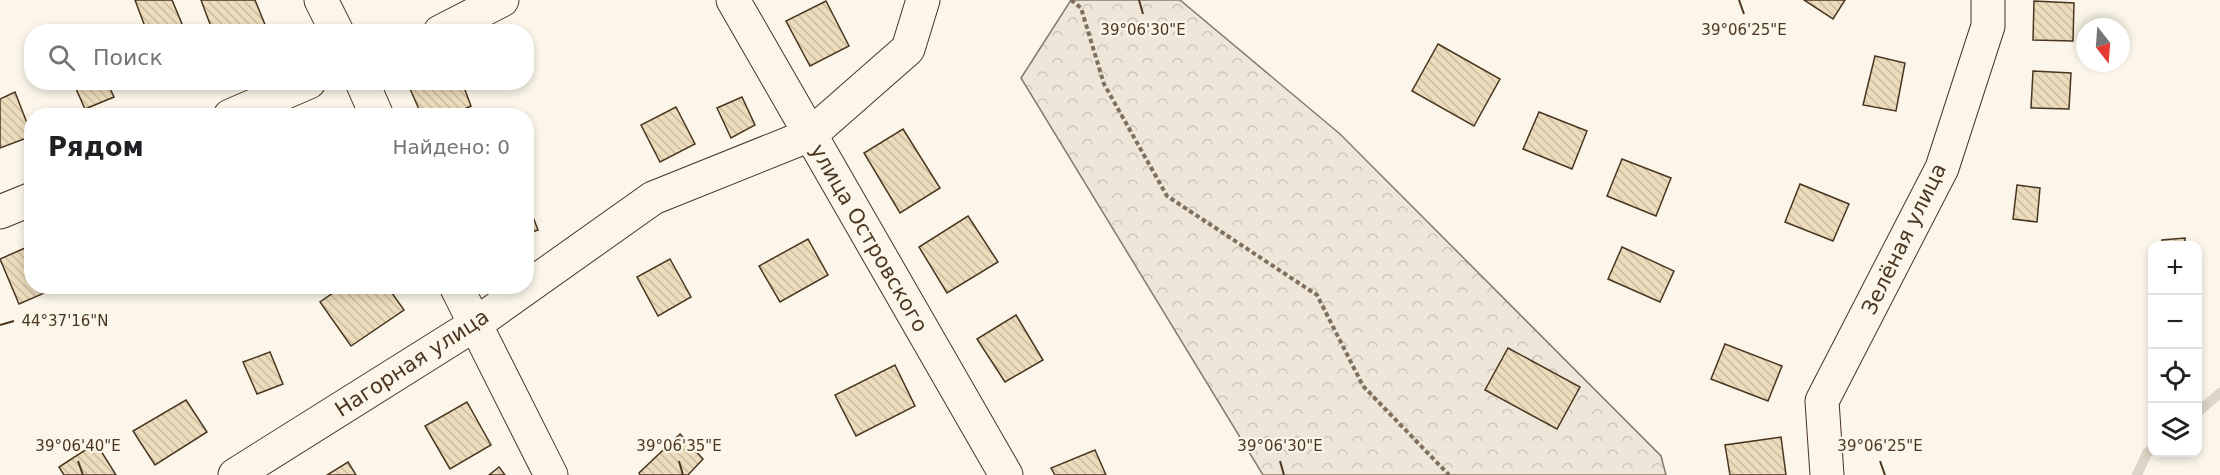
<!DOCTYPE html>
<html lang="ru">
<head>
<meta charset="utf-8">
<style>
  body { margin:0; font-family:"DejaVu Sans",sans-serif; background:#f6f6f6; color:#202124 }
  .controls { position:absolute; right:18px; bottom:18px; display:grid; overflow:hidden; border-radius:12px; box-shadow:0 3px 9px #0003 }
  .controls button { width:54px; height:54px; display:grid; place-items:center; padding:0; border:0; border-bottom:2px solid #e0e0e0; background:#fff; color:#202124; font:30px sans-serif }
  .compass { position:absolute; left:2076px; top:18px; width:54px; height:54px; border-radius:50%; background:#fff; box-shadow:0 3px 9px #0003; rotate:163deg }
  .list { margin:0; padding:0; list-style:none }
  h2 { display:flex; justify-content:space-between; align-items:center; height:78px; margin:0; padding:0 24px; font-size:26px }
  h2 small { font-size:20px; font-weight:400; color:#757577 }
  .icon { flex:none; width:33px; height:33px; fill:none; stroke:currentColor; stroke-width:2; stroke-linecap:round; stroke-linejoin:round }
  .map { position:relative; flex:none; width:2220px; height:475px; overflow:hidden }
  .search { position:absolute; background:#fff; box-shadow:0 3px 9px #0003; left:24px; top:24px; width:510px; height:66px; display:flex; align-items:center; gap:15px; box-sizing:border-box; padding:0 21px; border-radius:24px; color:#757577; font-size:22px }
  .panel { position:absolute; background:#fff; box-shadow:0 3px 9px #0003; left:24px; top:108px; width:510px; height:186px; border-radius:24px }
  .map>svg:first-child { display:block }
</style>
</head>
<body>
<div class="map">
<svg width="2220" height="475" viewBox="0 0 2220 475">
  <defs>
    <pattern id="forest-crowns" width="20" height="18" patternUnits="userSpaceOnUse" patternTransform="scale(1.5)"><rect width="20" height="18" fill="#ede6d9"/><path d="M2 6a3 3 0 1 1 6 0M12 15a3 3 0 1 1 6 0" fill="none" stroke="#cdc6ba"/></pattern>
    <pattern id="building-back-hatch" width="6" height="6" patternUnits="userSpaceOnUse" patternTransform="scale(1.5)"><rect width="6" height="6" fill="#ecdcbc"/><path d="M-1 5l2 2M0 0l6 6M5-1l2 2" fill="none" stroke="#ccbda1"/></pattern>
  </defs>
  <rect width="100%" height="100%" fill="#fbf6e9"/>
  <polygon fill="url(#forest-crowns)" stroke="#887966" stroke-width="1.5" points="1071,0 1180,0 1340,134 1661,456 1666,475 1263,475 1021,78"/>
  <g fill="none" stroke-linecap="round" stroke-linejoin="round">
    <g stroke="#dcd4c6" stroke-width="10">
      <polyline points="2198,412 2220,393"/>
      <polyline points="2137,475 2147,453 2152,449"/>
    </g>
  </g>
  <g fill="url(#building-back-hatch)" stroke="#4a3520" stroke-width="1.5">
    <polygon points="135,0 172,0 182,24 166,32 147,32"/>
    <polygon points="201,0 255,0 268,32 213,32"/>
    <polygon points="1804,0 1845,0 1833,19"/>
    <polygon points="826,1 849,46 810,66 786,21"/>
    <polygon points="2034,1 2074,3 2073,41 2033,40"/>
    <polygon points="1438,44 1500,79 1474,126 1412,91"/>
    <polygon points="1875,56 1905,63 1896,111 1863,105"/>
    <polygon points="2033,71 2071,73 2069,109 2031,108"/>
    <polygon points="73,82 107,82 114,97 85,109"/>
    <polygon points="407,82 462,82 471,106 450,116 422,116"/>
    <polygon points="15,92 32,136 0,148 0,99"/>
    <polygon points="742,97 755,125 731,138 717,108"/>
    <polygon points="676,107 695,144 660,162 641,125"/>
    <polygon points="1539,112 1587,131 1572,169 1523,149"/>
    <polygon points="903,129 940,188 900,213 864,153"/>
    <polygon points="1622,159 1671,178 1656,216 1607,196"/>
    <polygon points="1800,184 1849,204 1833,241 1785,222"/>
    <polygon points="2017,185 2040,188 2037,222 2013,219"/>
    <polygon points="526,199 538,230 526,234"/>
    <polygon points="968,216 998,262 947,293 919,247"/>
    <polygon points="2185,238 2185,246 2162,246 2162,240"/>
    <polygon points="808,239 828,275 780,302 759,266"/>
    <polygon points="32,245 32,286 55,286 56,288 19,304 0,259"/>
    <polygon points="1622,247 1674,271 1660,302 1608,279"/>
    <polygon points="670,259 691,297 658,316 637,277"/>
    <polygon points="343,286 387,286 404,310 351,346 320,302"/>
    <polygon points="1016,315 1043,360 1005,382 977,339"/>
    <polygon points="1725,344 1782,366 1768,401 1711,379"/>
    <polygon points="1508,348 1580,387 1557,429 1485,390"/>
    <polygon points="270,352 283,384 257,394 243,362"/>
    <polygon points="895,365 915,406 856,436 835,395"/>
    <polygon points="186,400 207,432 155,465 133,431"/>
    <polygon points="467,402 491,445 450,469 425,426"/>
    <polygon points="680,434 703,459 688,475 640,475 639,473"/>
    <polygon points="1781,437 1786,475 1730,475 1725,445"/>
    <polygon points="96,443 116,475 64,475 59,467"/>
    <polygon points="1095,450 1106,475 1055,475 1051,468"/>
    <polygon points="348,462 356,475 327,475"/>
    <polygon points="499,467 505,475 489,475"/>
  </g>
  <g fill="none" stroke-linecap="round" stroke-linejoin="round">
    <g stroke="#4a3520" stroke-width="35">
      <g id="minor">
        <polyline points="321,0 337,32"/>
        <polyline points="733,0 1006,475"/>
        <polyline points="440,32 502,0"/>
        <polyline points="362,82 377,116"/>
        <polyline points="230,116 309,82"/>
        <polyline points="0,212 32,199"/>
        <polyline points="456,286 551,475"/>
        <polyline points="235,475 474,325 653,198 810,135 908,49 923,0"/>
        <polyline points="1827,475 1822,401 1942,168 1988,26 1988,0"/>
      </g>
    </g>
    <polyline stroke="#7f6f5c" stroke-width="4" stroke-dasharray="4.5 3" stroke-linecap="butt" points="1071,0 1081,8 1104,84 1167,196 1317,295 1363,386 1449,475"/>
    <use href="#minor" stroke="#fbf6e9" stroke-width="33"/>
  </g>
  <path fill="none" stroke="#4a3520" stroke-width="2" d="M 1139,0 L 1143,14M 1739,0 L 1744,14M 0,325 L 14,321M 78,461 L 83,475M 679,461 L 683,475M 1280,461 L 1284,475M 1880,461 L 1885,475"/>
  <g text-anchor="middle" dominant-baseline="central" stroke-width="4.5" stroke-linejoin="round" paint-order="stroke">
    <g font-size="21" fill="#4a3520" stroke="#fbf6e9">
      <text transform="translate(869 238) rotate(60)">улица Островского</text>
      <text transform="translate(1904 239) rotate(-64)">Зелёная улица</text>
      <text transform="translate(412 363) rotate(-33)">Нагорная улица</text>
    </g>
  </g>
  <g font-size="15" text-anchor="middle" fill="#4a3520" stroke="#fbf6e9" stroke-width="4.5" stroke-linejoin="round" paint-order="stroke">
    <text x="1143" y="35">39°06'30"E</text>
    <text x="1744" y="35">39°06'25"E</text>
    <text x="65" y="326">44°37'16"N</text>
    <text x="78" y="451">39°06'40"E</text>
    <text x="679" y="451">39°06'35"E</text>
    <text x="1280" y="451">39°06'30"E</text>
    <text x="1880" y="451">39°06'25"E</text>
  </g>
</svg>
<div class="controls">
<button>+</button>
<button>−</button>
<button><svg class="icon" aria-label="locate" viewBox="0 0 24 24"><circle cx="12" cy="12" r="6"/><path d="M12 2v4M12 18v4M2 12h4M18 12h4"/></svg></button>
<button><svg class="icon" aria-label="layers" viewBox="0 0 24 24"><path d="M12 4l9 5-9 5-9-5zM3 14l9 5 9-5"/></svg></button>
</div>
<svg class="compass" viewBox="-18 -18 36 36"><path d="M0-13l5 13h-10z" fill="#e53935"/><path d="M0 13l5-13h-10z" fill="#757577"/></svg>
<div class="search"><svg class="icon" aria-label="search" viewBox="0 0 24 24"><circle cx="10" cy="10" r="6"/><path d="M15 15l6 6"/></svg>Поиск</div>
<section class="panel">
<h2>Рядом<small>Найдено: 0</small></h2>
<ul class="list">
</ul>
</section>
</div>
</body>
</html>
